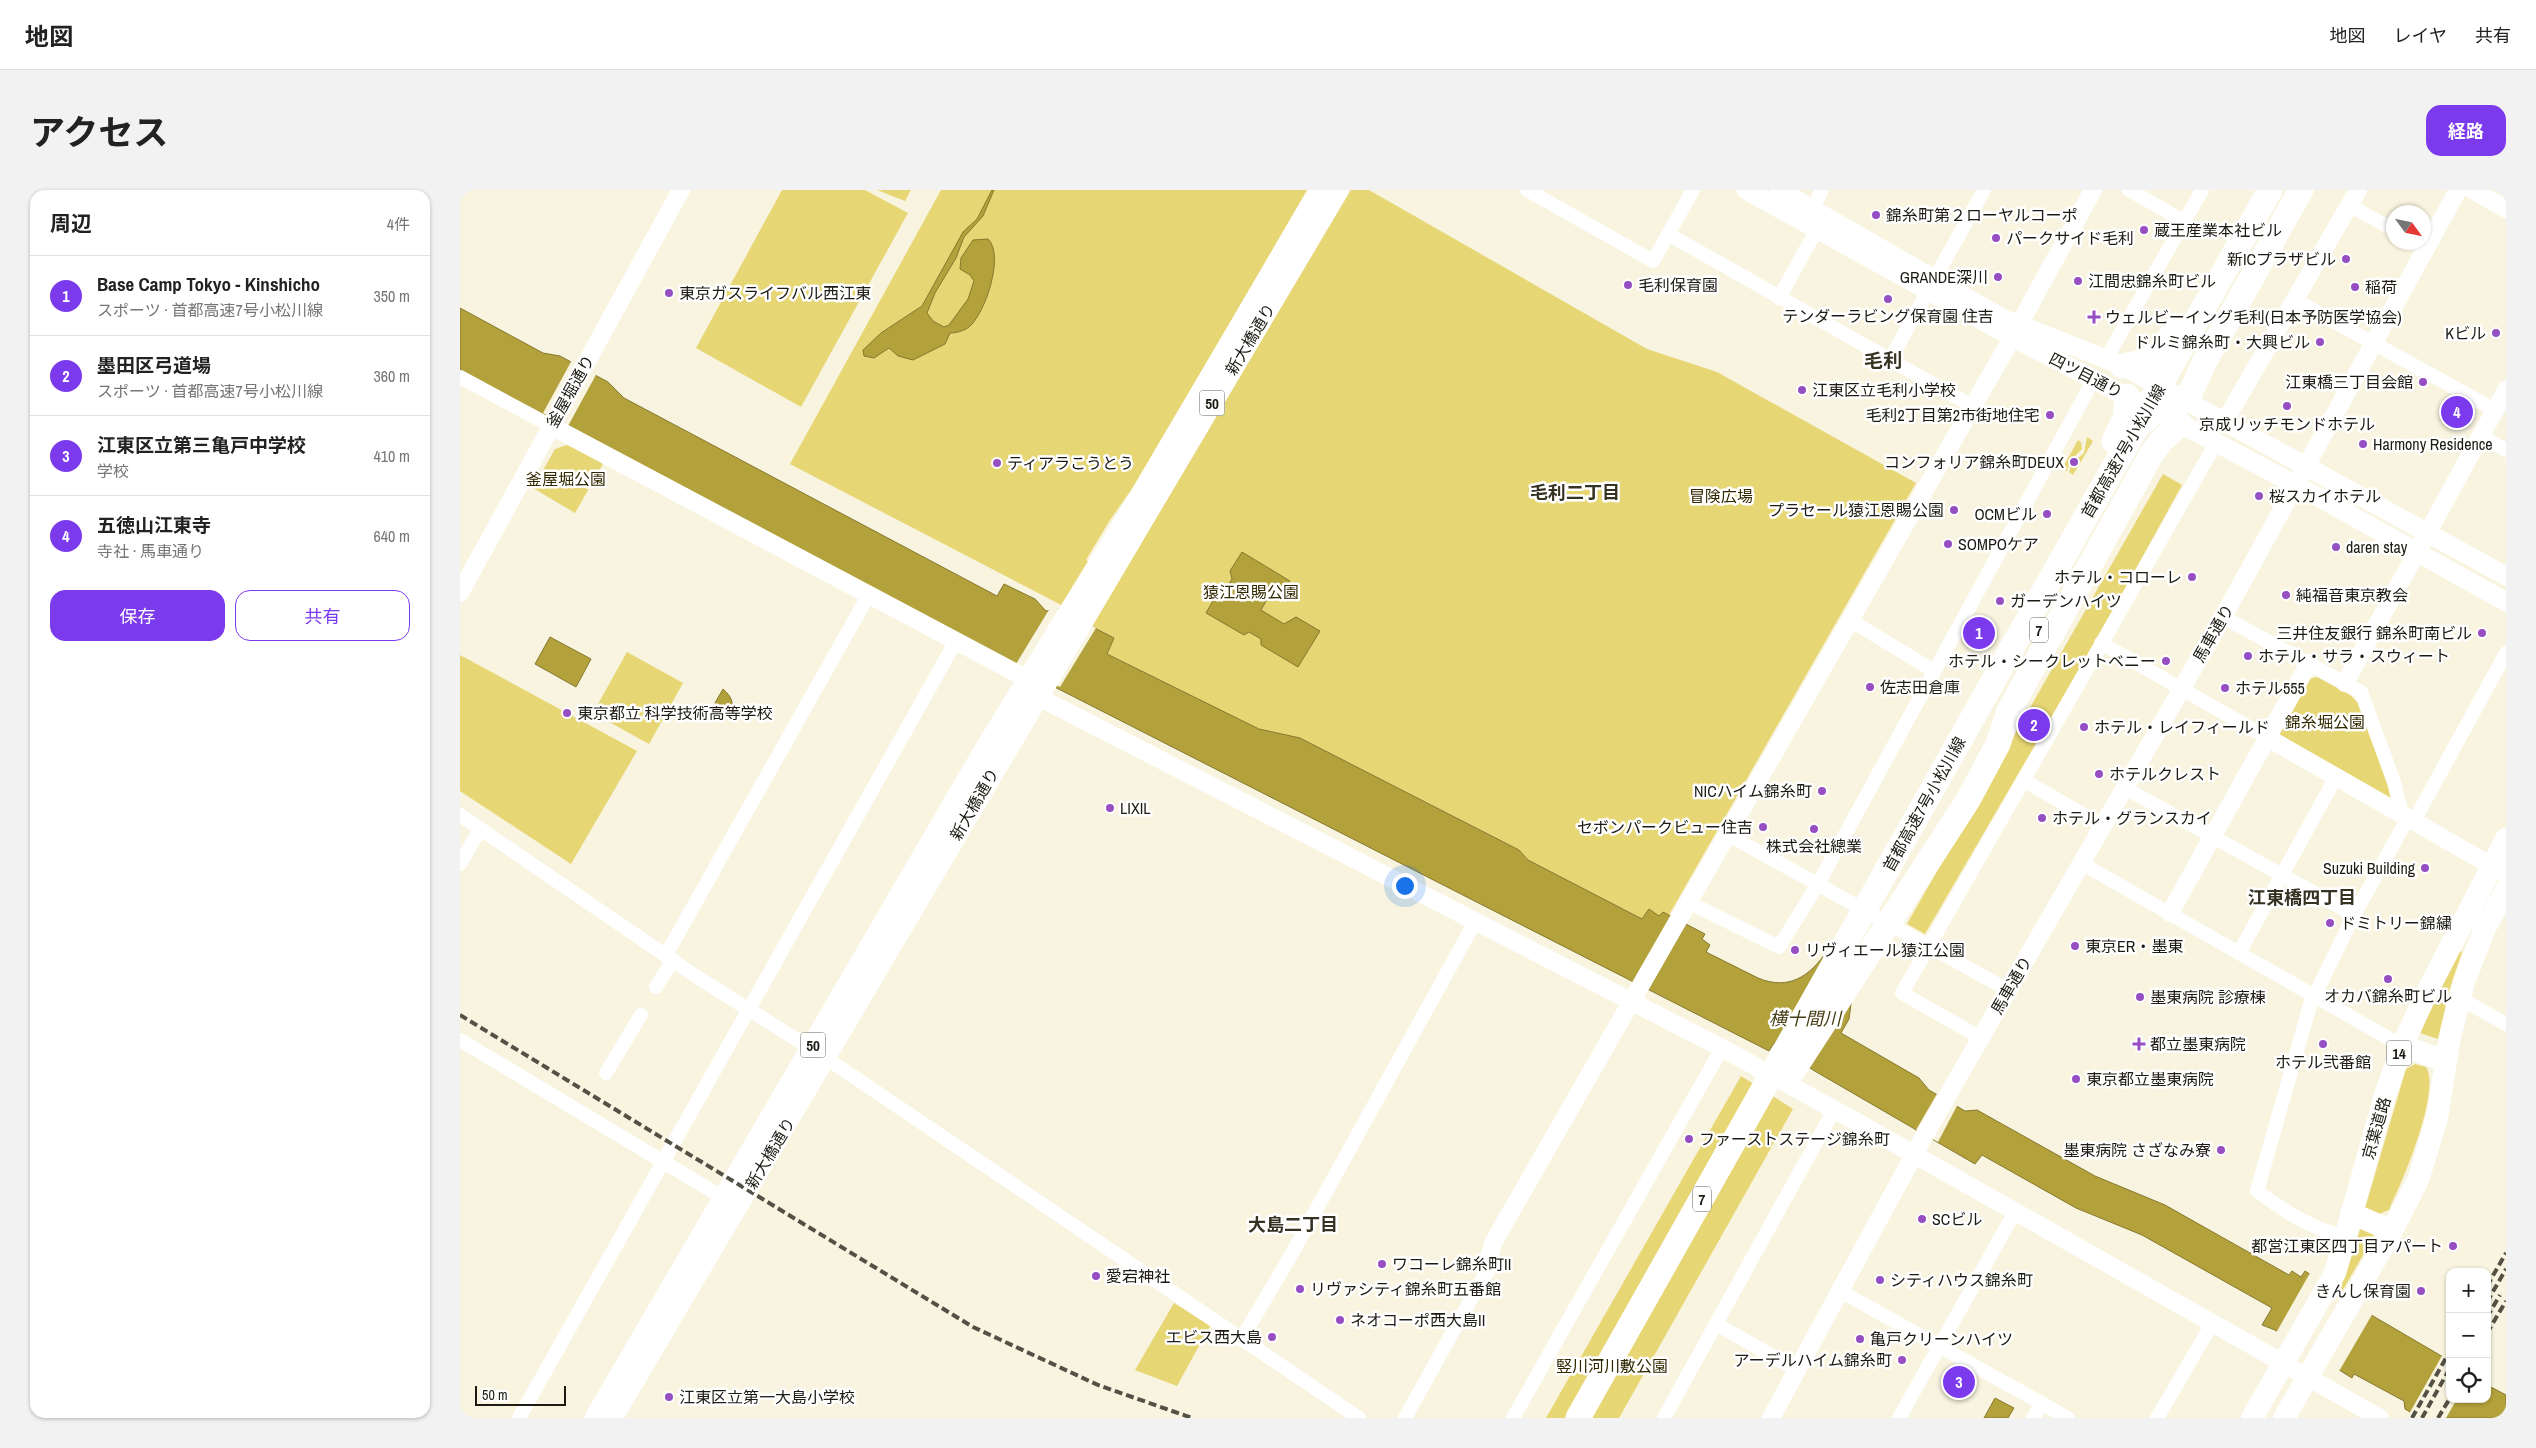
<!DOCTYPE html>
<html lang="ja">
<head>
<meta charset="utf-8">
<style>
  body { margin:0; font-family:"Archivo Narrow","Noto Sans JP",sans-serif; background:#f2f2f2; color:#222 }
  .controls { position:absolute; right:15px; bottom:15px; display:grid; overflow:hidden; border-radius:10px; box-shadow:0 1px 4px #0004 }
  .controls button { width:45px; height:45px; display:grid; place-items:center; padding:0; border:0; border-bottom:1px solid #e0e0e0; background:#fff; color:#222; font:25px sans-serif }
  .compass { position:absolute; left:1926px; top:15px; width:45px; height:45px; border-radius:50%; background:#fff; box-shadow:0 1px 4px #0004; rotate:123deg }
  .scale { position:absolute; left:15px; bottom:12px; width:91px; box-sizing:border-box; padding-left:5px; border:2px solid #1c1a13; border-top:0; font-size:14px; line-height:18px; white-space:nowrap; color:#1c1a13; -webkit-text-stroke:4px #fff; paint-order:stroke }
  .you { position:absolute; left:944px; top:695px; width:18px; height:18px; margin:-12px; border:4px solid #fff; border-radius:50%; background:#1a73e8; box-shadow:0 0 0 8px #1a73e833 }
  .badge { display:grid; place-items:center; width:32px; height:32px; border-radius:50%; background:#7c3aed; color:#fff; font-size:16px; font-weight:700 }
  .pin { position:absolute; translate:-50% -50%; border:2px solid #fff; box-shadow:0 1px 5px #0006 }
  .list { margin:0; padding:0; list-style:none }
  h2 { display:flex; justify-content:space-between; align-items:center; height:65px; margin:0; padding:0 20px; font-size:21px }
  h2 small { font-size:16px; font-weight:400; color:#767676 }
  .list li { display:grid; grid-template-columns:32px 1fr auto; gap:15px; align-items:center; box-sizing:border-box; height:80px; padding:0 20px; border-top:1px solid #e0e0e0 }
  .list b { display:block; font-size:19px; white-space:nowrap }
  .list p { margin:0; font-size:16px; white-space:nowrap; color:#767676 }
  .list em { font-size:16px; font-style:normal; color:#767676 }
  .actions { display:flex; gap:10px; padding:15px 20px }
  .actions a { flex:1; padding:11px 0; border:1px solid #7c3aed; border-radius:15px; text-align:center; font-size:18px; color:#7c3aed }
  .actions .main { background:#7c3aed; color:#fff }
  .icon { flex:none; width:28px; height:28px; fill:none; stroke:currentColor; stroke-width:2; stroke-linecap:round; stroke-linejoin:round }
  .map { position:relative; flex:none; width:2046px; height:1228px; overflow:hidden; border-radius:15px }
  header { display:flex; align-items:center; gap:30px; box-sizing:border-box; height:70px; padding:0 25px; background:#fff; border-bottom:1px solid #e0e0e0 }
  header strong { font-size:24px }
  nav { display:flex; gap:28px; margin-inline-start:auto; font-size:18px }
  .intro { display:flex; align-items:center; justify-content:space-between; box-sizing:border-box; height:120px; padding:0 30px }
  h1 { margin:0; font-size:35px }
  .button { padding:12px 22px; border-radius:15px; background:#7c3aed; color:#fff; font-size:18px; font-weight:700 }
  main { display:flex; gap:30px; padding:0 30px }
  aside { flex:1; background:#fff; border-radius:15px; box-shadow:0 1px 4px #0004 }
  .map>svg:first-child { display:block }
</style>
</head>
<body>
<header>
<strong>地図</strong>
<nav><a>地図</a><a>レイヤ</a><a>共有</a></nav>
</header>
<div class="intro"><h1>アクセス</h1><a class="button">経路</a></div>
<main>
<aside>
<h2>周辺<small>4件</small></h2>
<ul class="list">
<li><span class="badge">1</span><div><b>Base Camp Tokyo - Kinshicho</b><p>スポーツ · 首都高速7号小松川線</p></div><em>350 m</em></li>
<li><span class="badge">2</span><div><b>墨田区弓道場</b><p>スポーツ · 首都高速7号小松川線</p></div><em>360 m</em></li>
<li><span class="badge">3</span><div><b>江東区立第三亀戸中学校</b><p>学校</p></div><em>410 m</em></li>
<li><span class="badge">4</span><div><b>五徳山江東寺</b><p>寺社 · 馬車通り</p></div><em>640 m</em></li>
</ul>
<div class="actions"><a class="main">保存</a><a>共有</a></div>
</aside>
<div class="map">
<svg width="2046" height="1228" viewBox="0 0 2046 1228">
  <rect width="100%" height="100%" fill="#f8f4df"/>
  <g fill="#e7d674">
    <polygon points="322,0 405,0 448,23 341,217 236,158"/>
    <polygon points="417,0 451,0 445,11"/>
    <polygon points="481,0 847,0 681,286 650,330 626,370 629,372 603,416 330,274"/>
    <polygon points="891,0 909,0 1187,159 1257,182 1456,293 1209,725 1203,722 1200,727 1189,720 1182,729 1068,670 1059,660 840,548 799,539 647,464 654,448 632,436"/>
    <polygon points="1627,247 1633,251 1613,285 1609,282 1612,273 1624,263"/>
    <polygon points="1618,250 1621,252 1622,259 1610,271 1607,281 1602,279"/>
    <polygon points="113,253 143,274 115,323 73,298 95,259"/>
    <polygon points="1703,284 1722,295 1646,433 1465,744 1447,734"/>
    <polygon points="167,462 223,493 189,554 133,523"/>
    <polygon points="0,465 177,561 111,674 0,601"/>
    <polygon points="1857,487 1890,505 1898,513 1934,612 1817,544 1848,489"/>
    <polygon points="1998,760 2002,762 1989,801 1978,849 1960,843"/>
    <path d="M 1955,874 L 1966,877 C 1981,900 1943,991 1931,1015 L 1929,1020 L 1919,1024 L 1905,1018 L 1946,879 Z"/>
    <polygon points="1281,886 1333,919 1159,1228 1086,1228"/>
    <polygon points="1901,1037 1914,1045 1913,1048 1851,1155 1847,1153 1886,1084"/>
    <polygon points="714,1113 750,1136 717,1196 675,1180"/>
  </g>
  <g fill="#b3a13b" stroke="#86782f">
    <path d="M 532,0 L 534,0 L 523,26 L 504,47 L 496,68 L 475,103 L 467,123 L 473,131 L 484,137 L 489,135 L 508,109 L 514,91 L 510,85 L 500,79 L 501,68 L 513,50 L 528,49 C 545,65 525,124 509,137 C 504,141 496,143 490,143 L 485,154 L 453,170 L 438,166 L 429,158 L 414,168 L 404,166 L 403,160 L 421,143 L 462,116 L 503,42 L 517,29 Z"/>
    <path d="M 0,118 L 83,163 L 100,166 L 148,192 L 164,208 L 537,406 L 544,394 L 575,409 L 586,421 L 598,419 L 654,448 L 647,464 L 799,539 L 840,548 L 1059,660 L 1068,670 L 1182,729 L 1189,719 L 1199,726 L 1203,722 L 1245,744 L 1242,749 L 1250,755 L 1246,762 L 1298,788 C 1329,801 1350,786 1367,761 L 1391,814 L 1389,829 L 1381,843 L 1459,888 L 1469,900 L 1505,921 L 1517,920 L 1635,986 L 1705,1015 L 1829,1085 L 1832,1081 L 1841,1087 L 1845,1081 L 1913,1126 L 1990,1171 L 1990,1209 L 2027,1209 L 2027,1195 L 2046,1205 L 2046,1228 L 1960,1228 L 1945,1219 L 1944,1211 L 1894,1184 L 1892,1188 L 1815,1140 L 1802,1135 L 1812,1118 L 1682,1045 L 1616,1018 L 1522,965 L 1515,974 L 1353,880 L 1314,853 L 1309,861 L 418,407 L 0,180 Z"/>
    <polygon points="782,362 830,391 821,405 809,406 801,420 824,434 836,427 860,441 838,477 801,455 801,449 789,442 784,445 746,423 758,402 765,400 772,389 770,381"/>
    <polygon points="90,447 131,469 116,497 75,474"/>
    <path d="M 263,499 C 271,506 275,513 270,523 L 255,513 Z"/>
    <polygon points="1535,1208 1554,1218 1548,1228 1524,1228"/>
  </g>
  <g fill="#f8f4df">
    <polygon points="112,170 137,183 108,236 83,223"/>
    <polygon points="595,417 636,438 600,497 556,474 590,418"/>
    <polygon points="1478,902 1498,914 1478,952 1456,940"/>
    <polygon points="1850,1083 1913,1123 1878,1183 1816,1143"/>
    <polygon points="1983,1164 1990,1168 1990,1209 1997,1209 1986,1228 1955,1228 1949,1224"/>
  </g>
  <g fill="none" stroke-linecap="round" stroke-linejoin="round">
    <g stroke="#fff" stroke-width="14">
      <polyline points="1067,0 1193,71 1233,0"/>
      <polyline points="1669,0 1724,31"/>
      <polyline points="1889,15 1934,40"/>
      <polyline points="1352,19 1362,0"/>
      <polyline points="1208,44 1512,216"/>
      <polyline points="1955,52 1966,59"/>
      <polyline points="1475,88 1524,0"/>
      <polyline points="1319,108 1357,39"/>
      <polyline points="1835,110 2035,220"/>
      <polyline points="1646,169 1742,0"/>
      <polyline points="1430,170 1468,101"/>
      <polyline points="0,187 91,236"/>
      <polyline points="2021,246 2046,260"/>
      <polyline points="1763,427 1901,502 1934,592 1942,625"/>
      <polyline points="1390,430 1474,481"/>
      <polyline points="1641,453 1808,548"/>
      <polyline points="1563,590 1643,636"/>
      <polyline points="1665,598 1894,725"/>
      <polyline points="0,625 237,787 366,868 899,1228"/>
      <polyline points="1954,631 2046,463"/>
      <polyline points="1267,644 1548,800"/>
      <polyline points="1621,673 1942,856"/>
      <polyline points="0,674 20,639"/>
      <polyline points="1228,712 1319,757 1358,694 1634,189"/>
      <polyline points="1779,763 1876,587"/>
      <polyline points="206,765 408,406"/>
      <polyline points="196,797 213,770"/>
      <polyline points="1999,808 2046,834"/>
      <polyline points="1521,848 1442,803 1756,253"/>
      <polyline points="0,850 262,1007"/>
      <polyline points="146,883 181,825"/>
      <path d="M 1885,1047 C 1852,1039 1824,1021 1797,1001 L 1850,815 L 1894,725 L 1948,628"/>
      <polyline points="1380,1101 1608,1228"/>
      <polyline points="1256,1134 1337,1180"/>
      <polyline points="781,1150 834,1060 1016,730"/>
      <polyline points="59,1228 496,451"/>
      <polyline points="945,1228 1026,1082"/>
      <polyline points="1053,1228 1262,858"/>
      <polyline points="1204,1228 1374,920"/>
      <polyline points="1439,1228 1555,1022"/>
      <polyline points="1573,1228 1582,1213"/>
      <polyline points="1697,1228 1752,1134"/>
    </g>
    <g stroke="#fff" stroke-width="18">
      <polyline points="2012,0 2046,19"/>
      <polyline points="1765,231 1898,0"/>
      <polyline points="91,236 562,486 578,506 592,514 1262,858 1395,931 1920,1228"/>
      <polyline points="0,403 221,0"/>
      <polyline points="1885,493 2046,200"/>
      <polyline points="1808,548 2046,684"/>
      <polyline points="1710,723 1849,473"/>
      <polyline points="1026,1082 1033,1053 1544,162 1633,0"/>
      <polyline points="1311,1228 1462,950 1763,427 1998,0"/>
    </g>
    <g stroke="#fff" stroke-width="19">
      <polyline points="1286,0 1552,147 1679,213"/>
      <polyline points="1319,0 1542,128 1661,175 2046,386"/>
      <polyline points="1708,227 1853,304 2046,412"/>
    </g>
    <g stroke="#fff" stroke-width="21">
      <polyline points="135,1228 525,559 670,323 860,0"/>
      <polyline points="152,1228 878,0"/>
    </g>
    <g stroke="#fff" stroke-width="22">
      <polyline points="1942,856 1986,871"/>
      <polyline points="1891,1023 1932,1041"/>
      <polyline points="1792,1228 1875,1083 1925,905 1942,856 1968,800 2046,649"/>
      <polyline points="1824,1228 1932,1041 1958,990 1977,928 1990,847 2004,792 2025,738 2046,699"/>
    </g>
    <g stroke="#fff" stroke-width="25">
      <path d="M 1662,176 C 1694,171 1700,167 1715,139"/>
      <polyline points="1683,232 1698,218 1727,210 1744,173 1841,0"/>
      <polyline points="1654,251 1665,228 1667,206"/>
      <polyline points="1333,881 1508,610 1538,554 1549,521 1691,265 1701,251 1720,234"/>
      <polyline points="1118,1228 1810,0"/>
    </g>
    <g stroke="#535046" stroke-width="4" stroke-dasharray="8 4" stroke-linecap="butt">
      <polyline points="0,825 513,1137 638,1195 732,1228"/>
      <polyline points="2027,1096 2046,1063"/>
      <polyline points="2027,1112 2046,1079"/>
      <polyline points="2027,1127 2040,1105"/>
      <polyline points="2027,1143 2046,1111"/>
      <polyline points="1952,1228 1990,1161"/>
      <polyline points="1962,1228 1990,1178"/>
      <polyline points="1978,1228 1990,1208"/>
    </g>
  </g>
  <g fill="#954fc3" stroke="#fff" stroke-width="2">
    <circle cx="1416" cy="25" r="5"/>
    <circle cx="1684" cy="40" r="5"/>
    <circle cx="1536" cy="48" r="5"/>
    <circle cx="1886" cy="69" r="5"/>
    <circle cx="1538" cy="87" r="5"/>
    <circle cx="1618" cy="91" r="5"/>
    <circle cx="1168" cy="95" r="5"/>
    <circle cx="1895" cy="97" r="5"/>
    <circle cx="209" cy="103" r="5"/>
    <circle cx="1428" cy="109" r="5"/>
    <path d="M1631.5 119.5h5v5h5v5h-5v5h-5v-5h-5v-5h5z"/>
    <circle cx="2036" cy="143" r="5"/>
    <circle cx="1860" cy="152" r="5"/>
    <circle cx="1963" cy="192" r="5"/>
    <circle cx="1342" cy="200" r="5"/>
    <circle cx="1827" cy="216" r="5"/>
    <circle cx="1590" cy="225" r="5"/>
    <circle cx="1903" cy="254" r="5"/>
    <circle cx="1614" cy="272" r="5"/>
    <circle cx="537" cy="273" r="5"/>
    <circle cx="1799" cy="306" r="5"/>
    <circle cx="1494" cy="320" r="5"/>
    <circle cx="1587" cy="324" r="5"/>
    <circle cx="1488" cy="354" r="5"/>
    <circle cx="1876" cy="357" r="5"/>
    <circle cx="1732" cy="387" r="5"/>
    <circle cx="1826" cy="405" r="5"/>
    <circle cx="1540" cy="411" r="5"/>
    <circle cx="2022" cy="443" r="5"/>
    <circle cx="1788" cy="466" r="5"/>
    <circle cx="1706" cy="471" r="5"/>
    <circle cx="1410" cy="497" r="5"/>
    <circle cx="1765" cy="498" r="5"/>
    <circle cx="107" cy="523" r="5"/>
    <circle cx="1624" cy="537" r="5"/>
    <circle cx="1639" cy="584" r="5"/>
    <circle cx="1362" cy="601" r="5"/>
    <circle cx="650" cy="618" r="5"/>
    <circle cx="1582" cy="628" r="5"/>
    <circle cx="1303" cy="637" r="5"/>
    <circle cx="1354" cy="639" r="5"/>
    <circle cx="1965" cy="678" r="5"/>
    <circle cx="1870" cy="733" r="5"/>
    <circle cx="1615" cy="756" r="5"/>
    <circle cx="1335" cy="760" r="5"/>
    <circle cx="1928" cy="789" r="5"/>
    <circle cx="1680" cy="807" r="5"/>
    <path d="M1676.5 846.5h5v5h5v5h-5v5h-5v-5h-5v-5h5z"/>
    <circle cx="1863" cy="854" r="5"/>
    <circle cx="1616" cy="889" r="5"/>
    <circle cx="1229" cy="949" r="5"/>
    <circle cx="1761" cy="960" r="5"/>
    <circle cx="1462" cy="1029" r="5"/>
    <circle cx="1993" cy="1056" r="5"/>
    <circle cx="922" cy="1074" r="5"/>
    <circle cx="636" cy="1086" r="5"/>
    <circle cx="1420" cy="1090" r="5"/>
    <circle cx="840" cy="1099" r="5"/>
    <circle cx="1961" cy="1101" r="5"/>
    <circle cx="880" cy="1130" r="5"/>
    <circle cx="812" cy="1147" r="5"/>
    <circle cx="1400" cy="1149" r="5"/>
    <circle cx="1442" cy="1170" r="5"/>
    <circle cx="209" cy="1207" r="5"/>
  </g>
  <g text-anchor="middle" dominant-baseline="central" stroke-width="5" stroke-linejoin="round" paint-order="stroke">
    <g fill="#fff" stroke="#605f5a" stroke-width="1">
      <rect x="739.5" y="200.5" width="25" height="25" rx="4"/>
      <rect x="1570" y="427.5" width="18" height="25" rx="4"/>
      <rect x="340.5" y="842.5" width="25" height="25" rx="4"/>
      <rect x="1926.5" y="850.5" width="25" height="25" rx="4"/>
      <rect x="1233" y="996.5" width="18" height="25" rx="4"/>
    </g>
    <g font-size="15" font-weight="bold" fill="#1c1a13">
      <text x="752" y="213">50</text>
      <text x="1579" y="440">7</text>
      <text x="353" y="855">50</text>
      <text x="1939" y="863">14</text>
      <text x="1242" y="1009">7</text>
    </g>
    <g font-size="16" fill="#1c1a13" stroke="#fff" text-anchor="start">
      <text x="1426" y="25">錦糸町第２ローヤルコーポ</text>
      <text x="1694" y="40">蔵王産業本社ビル</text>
      <text x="1546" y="48">パークサイド毛利</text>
      <text x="1876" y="69" text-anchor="end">新ICプラザビル</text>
      <text x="1528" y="87" text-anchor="end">GRANDE深川</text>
      <text x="1628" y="91">江間忠錦糸町ビル</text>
      <text x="1178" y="95">毛利保育園</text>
      <text x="1905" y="97">稲荷</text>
      <text x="219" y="103">東京ガスライフバル西江東</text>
      <text x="1428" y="126" text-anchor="middle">テンダーラビング保育園 住吉</text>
      <text x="1645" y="127">ウェルビーイング毛利(日本予防医学協会)</text>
      <text x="2026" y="143" text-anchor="end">Kビル</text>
      <text x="1850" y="152" text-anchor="end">ドルミ錦糸町・大興ビル</text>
      <text x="1953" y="192" text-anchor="end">江東橋三丁目会館</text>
      <text x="1352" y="200">江東区立毛利小学校</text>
      <text x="1580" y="225" text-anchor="end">毛利2丁目第2市街地住宅</text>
      <text x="1827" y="234" text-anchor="middle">京成リッチモンドホテル</text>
      <text x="1913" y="254">Harmony Residence</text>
      <text x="1604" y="272" text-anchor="end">コンフォリア錦糸町DEUX</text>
      <text x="547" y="273">ティアラこうとう</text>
      <text x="1809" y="306">桜スカイホテル</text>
      <text x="1484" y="320" text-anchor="end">プラセール猿江恩賜公園</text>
      <text x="1577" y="324" text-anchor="end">OCMビル</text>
      <text x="1498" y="354">SOMPOケア</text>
      <text x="1886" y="357">daren stay</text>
      <text x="1722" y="387" text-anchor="end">ホテル・コローレ</text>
      <text x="1836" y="405">純福音東京教会</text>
      <text x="1550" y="411">ガーデンハイツ</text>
      <text x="2012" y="443" text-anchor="end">三井住友銀行 錦糸町南ビル</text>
      <text x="1798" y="466">ホテル・サラ・スウィート</text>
      <text x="1696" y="471" text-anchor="end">ホテル・シークレットベニー</text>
      <text x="1420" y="497">佐志田倉庫</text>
      <text x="1775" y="498">ホテル555</text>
      <text x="117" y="523">東京都立 科学技術高等学校</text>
      <text x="1634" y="537">ホテル・レイフィールド</text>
      <text x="1649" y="584">ホテルクレスト</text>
      <text x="1352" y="601" text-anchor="end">NICハイム錦糸町</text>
      <text x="660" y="618">LIXIL</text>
      <text x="1592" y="628">ホテル・グランスカイ</text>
      <text x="1293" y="637" text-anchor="end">セボンパークビュー住吉</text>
      <text x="1354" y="656" text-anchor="middle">株式会社總業</text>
      <text x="1955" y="678" text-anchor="end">Suzuki Building</text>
      <text x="1880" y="733">ドミトリー錦繍</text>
      <text x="1625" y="756">東京ER・墨東</text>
      <text x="1345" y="760">リヴィエール猿江公園</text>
      <text x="1928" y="806" text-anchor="middle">オカバ錦糸町ビル</text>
      <text x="1690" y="807">墨東病院 診療棟</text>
      <text x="1690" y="854">都立墨東病院</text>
      <text x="1863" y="872" text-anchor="middle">ホテル弐番館</text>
      <text x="1626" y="889">東京都立墨東病院</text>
      <text x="1239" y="949">ファーストステージ錦糸町</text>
      <text x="1751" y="960" text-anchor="end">墨東病院 さざなみ寮</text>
      <text x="1472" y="1029">SCビル</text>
      <text x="1983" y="1056" text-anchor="end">都営江東区四丁目アパート</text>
      <text x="932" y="1074">ワコーレ錦糸町II</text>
      <text x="646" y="1086">愛宕神社</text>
      <text x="1430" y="1090">シティハウス錦糸町</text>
      <text x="850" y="1099">リヴァシティ錦糸町五番館</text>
      <text x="1951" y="1101" text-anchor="end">きんし保育園</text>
      <text x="890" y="1130">ネオコーポ西大島II</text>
      <text x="802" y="1147" text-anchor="end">エビス西大島</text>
      <text x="1410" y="1149">亀戸クリーンハイツ</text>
      <text x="1432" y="1170" text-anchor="end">アーデルハイム錦糸町</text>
      <text x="219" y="1207">江東区立第一大島小学校</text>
    </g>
    <g font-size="16" fill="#1c1a13" stroke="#fff">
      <text transform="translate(790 149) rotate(-59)">新大橋通り</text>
      <text transform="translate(1626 185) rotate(27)">四ツ目通り</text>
      <text transform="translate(110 201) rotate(-61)">釜屋堀通り</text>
      <text transform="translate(1663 261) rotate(-60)">首都高速7号小松川線</text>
      <text transform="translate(1753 443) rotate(-60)">馬車通り</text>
      <text transform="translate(514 614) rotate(-60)">新大橋通り</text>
      <text transform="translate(1464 614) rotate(-61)">首都高速7号小松川線</text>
      <text transform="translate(1551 795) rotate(-60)">馬車通り</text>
      <text transform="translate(1916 938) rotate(-74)">京葉道路</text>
      <text transform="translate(310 963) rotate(-59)">新大橋通り</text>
    </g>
    <g font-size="16" fill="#312900" stroke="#fff">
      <text x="106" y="289">釜屋堀公園</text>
      <text x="1261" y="306">冒険広場</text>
      <text x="791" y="402">猿江恩賜公園</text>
      <text x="1865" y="532">錦糸堀公園</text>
      <text x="1152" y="1176">竪川河川敷公園</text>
    </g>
    <g font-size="18" font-weight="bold" fill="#353222" stroke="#fff">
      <text x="1115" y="302">毛利二丁目</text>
      <text x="1842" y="707">江東橋四丁目</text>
      <text x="833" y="1034">大島二丁目</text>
    </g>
    <g font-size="18" font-style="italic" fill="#463e14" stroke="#fff">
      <text x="1345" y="828">横十間川</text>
    </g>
    <g font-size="19" font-weight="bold" fill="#353222" stroke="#fff">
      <text x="1423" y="170">毛利</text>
    </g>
  </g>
</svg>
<div class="controls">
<button>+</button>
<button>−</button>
<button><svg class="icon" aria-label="locate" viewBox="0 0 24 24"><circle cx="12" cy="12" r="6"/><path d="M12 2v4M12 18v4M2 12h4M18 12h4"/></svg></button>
</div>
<svg class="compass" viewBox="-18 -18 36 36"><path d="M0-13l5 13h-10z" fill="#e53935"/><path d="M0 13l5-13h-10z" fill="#767676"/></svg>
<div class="scale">50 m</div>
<div class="you"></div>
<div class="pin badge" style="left:1519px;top:443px">1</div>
<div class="pin badge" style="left:1574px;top:535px">2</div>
<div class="pin badge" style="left:1499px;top:1192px">3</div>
<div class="pin badge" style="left:1997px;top:222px">4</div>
</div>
</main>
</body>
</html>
